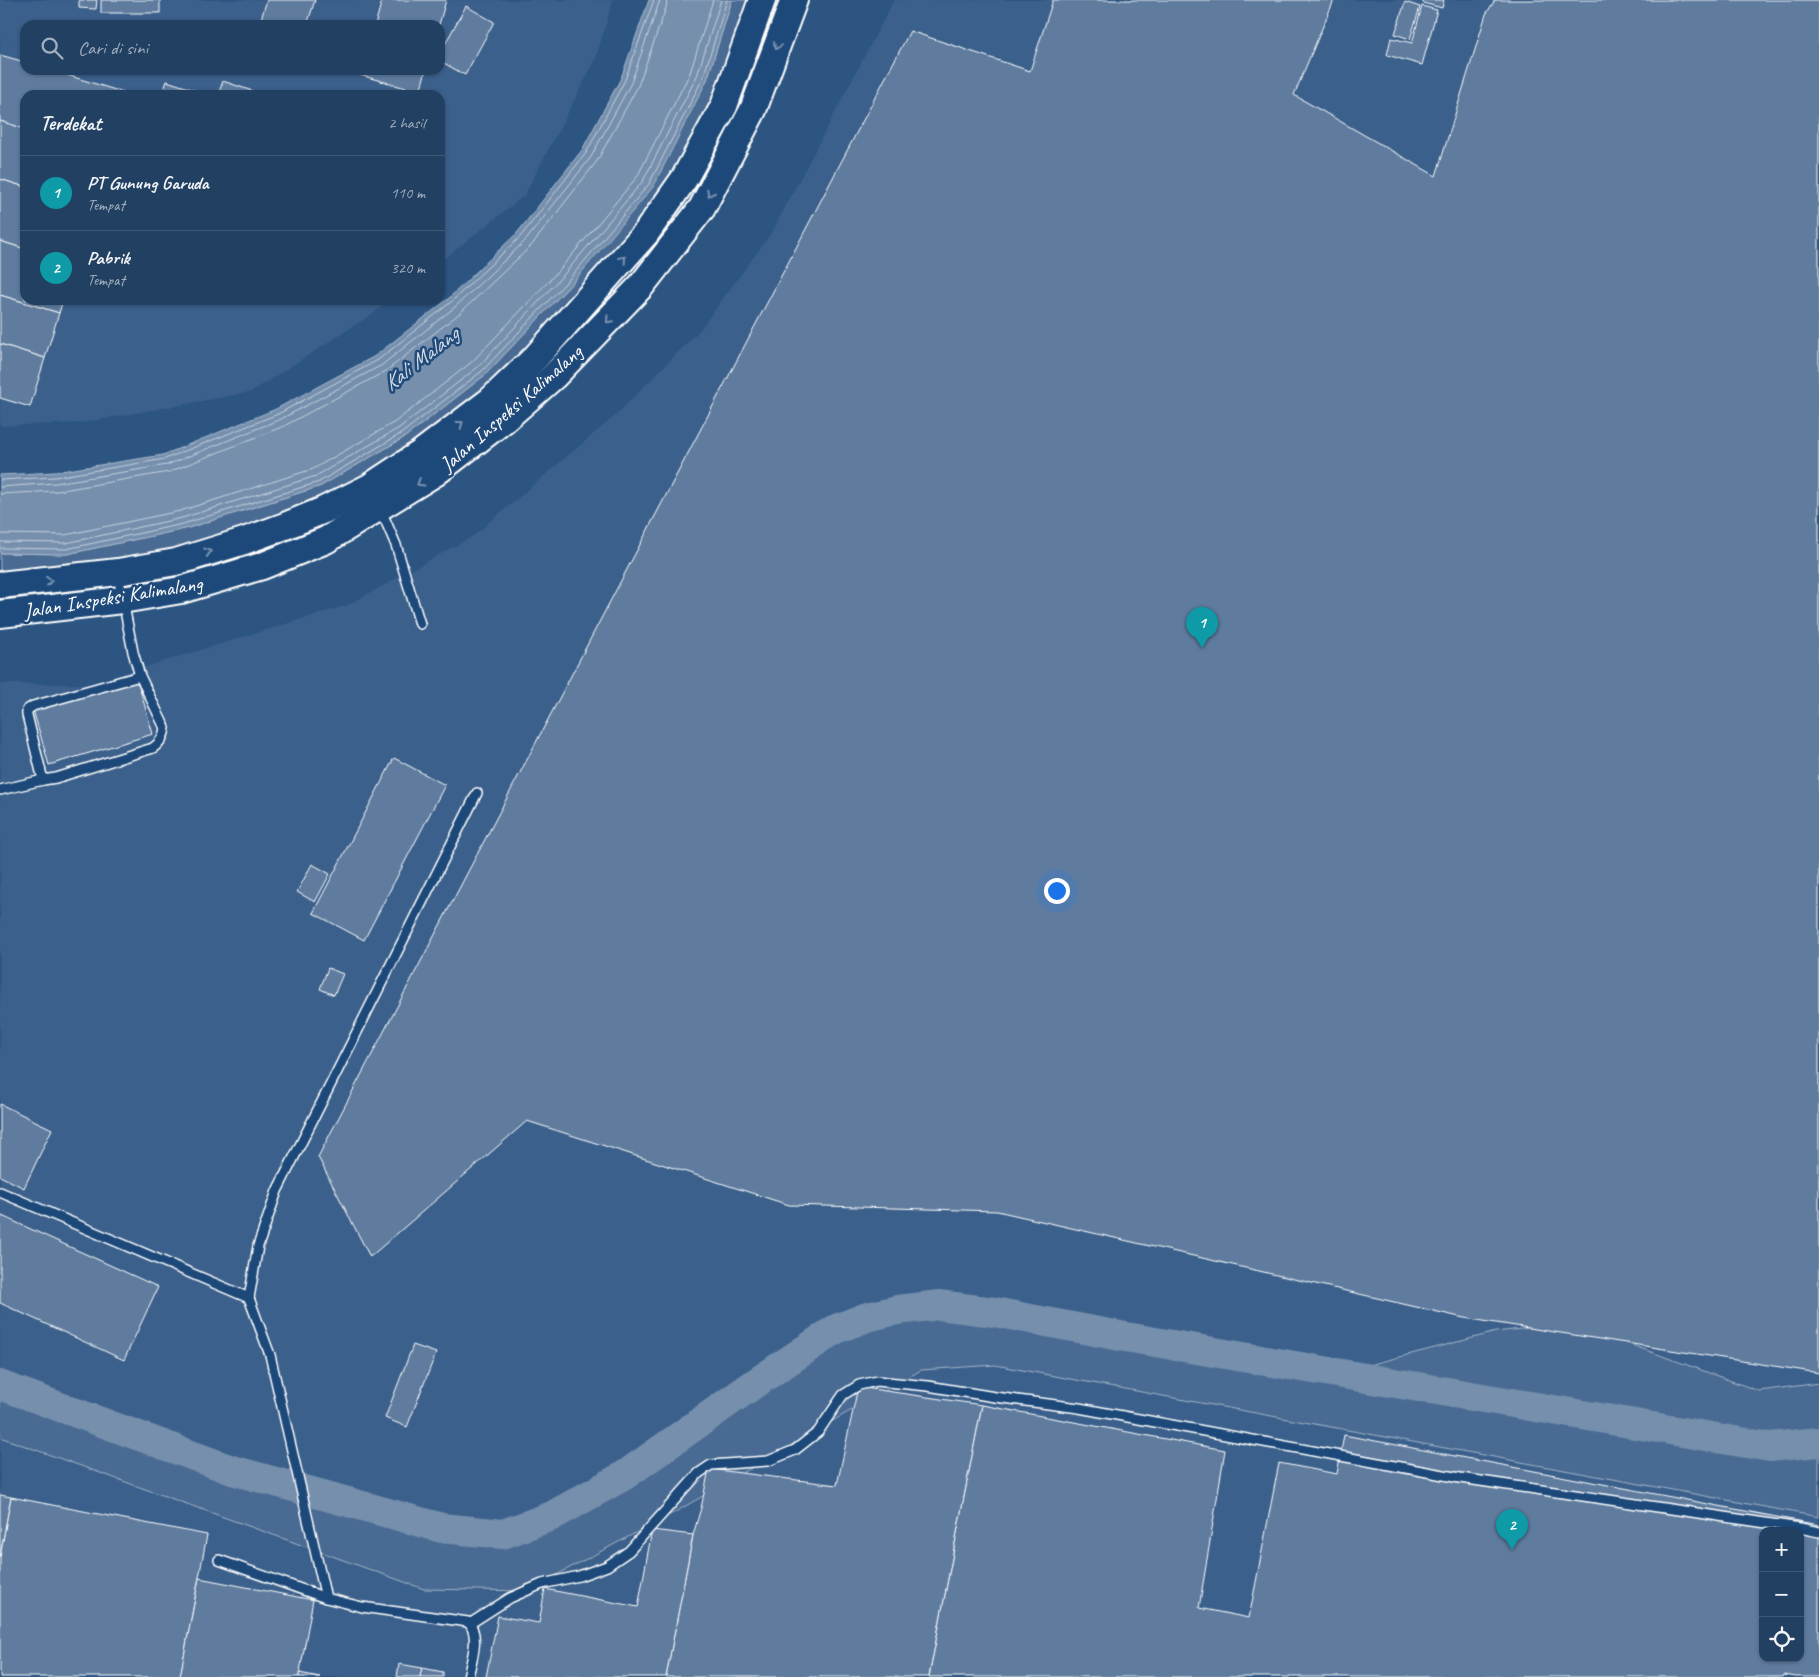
<!DOCTYPE html>
<html lang="id">
<head>
<meta charset="utf-8">
<style>
  body { margin:0; font-family:Caveat,sans-serif; background:#294768; color:#f1f3f6 }
  .controls { position:absolute; right:15px; bottom:15px; display:grid; overflow:hidden; border-radius:10px; box-shadow:0 1px 4px #0004 }
  .controls button { width:45px; height:45px; display:grid; place-items:center; padding:0; border:0; border-bottom:1px solid #3e5977; background:#214062; color:#f1f3f6; font:25px sans-serif }
  .you { position:absolute; left:1056px; top:890px; width:18px; height:18px; margin:-12px; border:4px solid #fff; border-radius:50%; background:#1a73e8; box-shadow:0 0 0 8px #1a73e833 }
  .badge { display:grid; place-items:center; width:32px; height:32px; border-radius:50%; background:#d6ab8b; color:#fff; font-size:16px; font-weight:700 }
  .pin { position:absolute; translate:-50% -41px; filter:drop-shadow(0 1px 2px #0008) }
  .pin::after { content:''; position:absolute; top:26px; width:18px; height:15px; background:inherit; clip-path:polygon(0 0,100% 0,50% 100%) }
  .list { margin:0; padding:0; list-style:none }
  h2 { display:flex; justify-content:space-between; align-items:center; height:65px; margin:0; padding:0 20px; font-size:21px }
  h2 small { font-size:16px; font-weight:400; color:#a2afbe }
  .list li { display:grid; grid-template-columns:32px 1fr auto; gap:15px; align-items:center; box-sizing:border-box; height:75px; padding:0 20px; border-top:1px solid #3e5977 }
  .list b { display:block; font-size:19px; white-space:nowrap }
  .list p { margin:0; font-size:16px; white-space:nowrap; color:#a2afbe }
  .list em { font-size:16px; font-style:normal; color:#a2afbe }
  .icon { flex:none; width:28px; height:28px; fill:none; stroke:currentColor; stroke-width:2; stroke-linecap:round; stroke-linejoin:round }
  .map { position:relative; flex:none; width:1819px; height:1677px; overflow:hidden }
  .search { position:absolute; background:#214062; box-shadow:0 1px 4px #0004; left:20px; top:20px; width:425px; height:55px; display:flex; align-items:center; gap:12px; box-sizing:border-box; padding:0 18px; border-radius:15px; color:#a2afbe; font-size:19px }
  .panel { position:absolute; background:#214062; box-shadow:0 1px 4px #0004; left:20px; top:90px; width:425px; height:215px; border-radius:15px }
  .map>svg:first-child { display:block }
</style>
</head>
<body>
<div class="map">
<svg width="1819" height="1677" viewBox="0 0 1819 1677">
  <rect width="100%" height="100%" fill="#2c5582"/>
  <filter id="ink" filterUnits="userSpaceOnUse"><feTurbulence type="fractalNoise" baseFrequency=".02" numOctaves="2"/><feDisplacementMap in="SourceGraphic" scale="10" xChannelSelector="R" yChannelSelector="G"/><feConvolveMatrix kernelMatrix="1 2 1 2 8 2 1 2 1" color-interpolation-filters="sRGB"/></filter>
  <g filter="url(#ink)">
    <g fill="#3b618b" fill-rule="evenodd">
      <path d="M 0,0 L 613,0 L 595,61 L 524,196 L 440,262 L 440,95 L 25,95 L 25,300 L 390,300 L 374,313 L 251,392 L 81,423 L 0,426 ZM 25,25 L 440,25 L 440,70 L 25,70 Z"/>
      <polygon points="894,0 1819,0 1819,1383 1759,1391 1571,1323 1496,1332 1338,1373 939,1305 892,1311 867,1317 836,1329 765,1376 623,1477 552,1516 503,1534 442,1528 232,1470 0,1385 0,684 89,684 348,605 473,536 616,415 699,331 772,232"/>
      <path d="M 996,1365 L 1819,1517 L 1819,1677 L 0,1677 L 0,1437 L 424,1589 L 677,1511 L 921,1369 ZM 1763,1531 L 1800,1531 L 1800,1658 L 1763,1658 Z"/>
    </g>
    <g fill="#486b92" stroke="#a4b5c8">
      <polygon points="732,0 794,0 667,251 646,233 435,473 262,566 0,613 0,553 67,554 185,529 321,486 405,437 485,375 575,280 707,80"/>
      <polygon points="939,1305 990,1312 1375,1381 1436,1391 1338,1373 1496,1332 1571,1323 1759,1391 1819,1383 1819,1517 995,1365 921,1370 677,1511 526,1591 424,1589 0,1437 0,1385 232,1470 442,1528 503,1534 552,1516 623,1477 836,1329 867,1317 892,1311"/>
    </g>
    <polygon fill="#748fad" stroke="#acbcce" points="649,0 732,0 707,80 653,187 575,280 485,375 405,437 321,486 185,529 67,554 0,553 0,475 55,472 163,455 276,409 375,356 448,299 518,232 582,150 621,78"/>
    <g fill="none" stroke-linecap="round" stroke-linejoin="round">
      <g stroke="#c7d2de" stroke-width="1">
        <polyline points="0,480 55,477 165,459 278,414 378,360 451,302 521,236 586,153 625,80 654,0"/>
        <polyline points="0,487 56,483 167,465 281,419 382,365 455,307 526,240 591,157 631,83 660,0"/>
        <polyline points="0,494 57,491 169,472 284,426 386,371 460,313 531,246 597,161 638,86 666,8 667,0"/>
        <polyline points="0,534 65,535 180,511 313,469 395,422 473,361 561,268 637,177 690,73 713,0"/>
        <polyline points="0,542 66,543 182,518 316,476 399,428 478,367 566,272 643,181 697,76 721,0"/>
        <polyline points="0,548 66,549 183,524 319,482 402,433 482,371 571,277 649,184 703,78 727,0"/>
      </g>
      <polyline stroke="#748fad" stroke-width="30" points="0,1385 232,1470 442,1528 503,1534 552,1516 625,1475 754,1384 836,1329 867,1317 897,1310 939,1305 994,1312 1120,1336 1770,1447 1819,1442"/>
    </g>
    <g fill="#5e7c9f" stroke="#fff" fill-rule="evenodd">
      <polygon points="79,0 97,0 96,9 79,8"/>
      <rect x="101" y="0" width="59" height="13"/>
      <polygon points="267,0 315,0 307,25 259,25"/>
      <polygon points="382,0 446,0 439,25 375,25"/>
      <polygon points="1053,0 1334,0 1294,95 1436,176 1486,14 1495,0 1819,0 1819,1373 1464,1318 997,1211 789,1205 527,1121 370,1257 318,1157 910,31 1030,71"/>
      <polygon points="1423,0 1444,0 1442,8 1423,3"/>
      <polygon points="1405,2 1420,7 1410,39 1395,34"/>
      <polygon points="466,6 494,22 465,75 440,61 440,53"/>
      <polygon points="1422,6 1437,10 1422,65 1387,55 1391,38 1412,43"/>
      <polygon points="0,55 25,62 25,70 51,70 125,93 125,95 25,95 25,129 0,121"/>
      <polygon points="362,70 426,70 420,92 360,75"/>
      <polygon points="167,81 210,95 162,95"/>
      <polygon points="223,81 264,95 218,95"/>
      <polygon points="0,121 25,129 25,187 0,179"/>
      <polygon points="0,179 25,187 25,249 0,241"/>
      <polygon points="0,241 25,249 25,300 63,300 59,313 0,295"/>
      <polygon points="0,295 59,313 45,358 0,344"/>
      <polygon points="0,344 45,358 30,407 0,398"/>
      <polygon points="137,679 153,734 49,765 33,710"/>
      <polygon points="394,758 445,785 364,940 313,913"/>
      <polygon points="312,864 330,874 315,902 297,892"/>
      <polygon points="328,968 343,974 334,995 320,989"/>
      <polygon points="0,1104 52,1129 24,1188 0,1176"/>
      <polygon points="2,1216 158,1287 124,1360 0,1303 0,1221"/>
      <polygon points="413,1345 436,1353 407,1427 385,1418"/>
      <polygon points="858,1387 982,1405 929,1677 666,1677 693,1535 701,1508 709,1469 837,1485"/>
      <path d="M 982,1405 L 1225,1450 L 1199,1608 L 1249,1618 L 1279,1463 L 1337,1474 L 1344,1435 L 1819,1525 L 1819,1677 L 1796,1677 L 1784,1675 L 1783,1677 L 929,1677 ZM 1763,1531 L 1800,1531 L 1800,1658 L 1763,1658 Z"/>
      <polygon points="0,1495 11,1497 0,1557"/>
      <polygon points="11,1497 207,1535 180,1677 0,1677 0,1557"/>
      <polygon points="652,1530 693,1535 666,1677 486,1677 498,1616 539,1623 545,1589 638,1607"/>
      <polygon points="199,1578 313,1600 299,1677 180,1677"/>
      <polygon points="399,1664 422,1668 420,1677 397,1677"/>
      <polygon points="422,1668 443,1672 443,1677 420,1677"/>
      <polygon points="299,1673 320,1677 299,1677"/>
    </g>
    <g fill="none" stroke-linecap="round" stroke-linejoin="round">
      <g stroke="#fff" stroke-width="12">
        <g id="lane">
          <polyline points="380,508 396,545 420,624"/>
          <path d="M 118,575 L 133,652 L 140,676 L 165,728 C 164,737 160,743 153,748 L 56,778 L 43,780 L 27,715 L 27,710 L 33,706 L 140,676"/>
          <polyline points="0,790 43,780"/>
          <polyline points="0,1192 249,1298"/>
          <polyline points="219,1560 326,1598"/>
          <polyline points="471,1623 510,1598 542,1584 579,1576 607,1566 629,1551 699,1473 711,1465 768,1461 795,1450 818,1432 843,1395 859,1385 877,1381 928,1386 995,1397 1079,1408 1460,1478 1800,1528 1819,1532"/>
          <path d="M 468,1677 C 471,1661 481,1635 468,1622 L 362,1607 L 326,1598 L 270,1355 L 249,1298 L 258,1246 L 277,1191 L 477,793"/>
        </g>
      </g>
      <g stroke="#fff" stroke-width="30">
        <g id="primary">
          <polyline points="0,585 118,572 176,562 244,541 285,526 324,510 368,488 421,453 491,400 536,357 646,233 684,179 724,106 762,0"/>
          <polyline points="0,614 122,600 181,590 262,566 326,540 435,473 505,419 554,376 641,286 702,208 753,110 794,0"/>
        </g>
      </g>
      <use href="#lane" stroke="#1f4a7a" stroke-width="9"/>
      <use href="#primary" stroke="#1f4a7a" stroke-width="26"/>
    </g>
    <defs><path id="oneway-chevron" d="M-2-3.5L2.5 0L-2 3.5" fill="none" stroke-width="1.6" stroke-linecap="round" stroke-linejoin="round" transform="scale(1.25)"/></defs>
    <g stroke="#7992af">
      <use href="#oneway-chevron" transform="translate(777 46) rotate(111)"/>
      <use href="#oneway-chevron" transform="translate(710 193) rotate(117)"/>
      <use href="#oneway-chevron" transform="translate(623 259) rotate(-49)"/>
      <use href="#oneway-chevron" transform="translate(609 320) rotate(133)"/>
      <use href="#oneway-chevron" transform="translate(460 424) rotate(-37)"/>
      <use href="#oneway-chevron" transform="translate(420 483) rotate(148)"/>
      <use href="#oneway-chevron" transform="translate(208 552) rotate(-17)"/>
      <use href="#oneway-chevron" transform="translate(49 581) rotate(-7)"/>
    </g>
  </g>
  <g text-anchor="middle" dominant-baseline="central" stroke-width="5" stroke-linejoin="round" paint-order="stroke">
    <g font-size="21" fill="#fff" stroke="#1f4a7a">
      <text transform="translate(511 408) rotate(-41)">Jalan Inspeksi Kalimalang</text>
      <text transform="translate(113 597) rotate(-9)">Jalan Inspeksi Kalimalang</text>
    </g>
    <g font-size="22" font-style="italic" fill="#d5dde6" stroke="#1f4a7a">
      <text transform="translate(421 359) rotate(-38)">Kali Malang</text>
    </g>
  </g>
</svg>
<div class="controls">
<button>+</button>
<button>−</button>
<button><svg class="icon" aria-label="locate" viewBox="0 0 24 24"><circle cx="12" cy="12" r="6"/><path d="M12 2v4M12 18v4M2 12h4M18 12h4"/></svg></button>
</div>
<div class="you"></div>
<div class="pin badge" style="left:1202px;top:648px;background:#0f9aa8">1</div>
<div class="pin badge" style="left:1512px;top:1550px;background:#0f9aa8">2</div>
<div class="search"><svg class="icon" aria-label="search" viewBox="0 0 24 24"><circle cx="10" cy="10" r="6"/><path d="M15 15l6 6"/></svg>Cari di sini</div>
<section class="panel">
<h2>Terdekat<small>2 hasil</small></h2>
<ul class="list">
<li><span class="badge" style="background:#0f9aa8">1</span><div><b>PT Gunung Garuda</b><p>Tempat</p></div><em>110 m</em></li>
<li><span class="badge" style="background:#0f9aa8">2</span><div><b>Pabrik</b><p>Tempat</p></div><em>320 m</em></li>
</ul>
</section>
</div>
</body>
</html>
